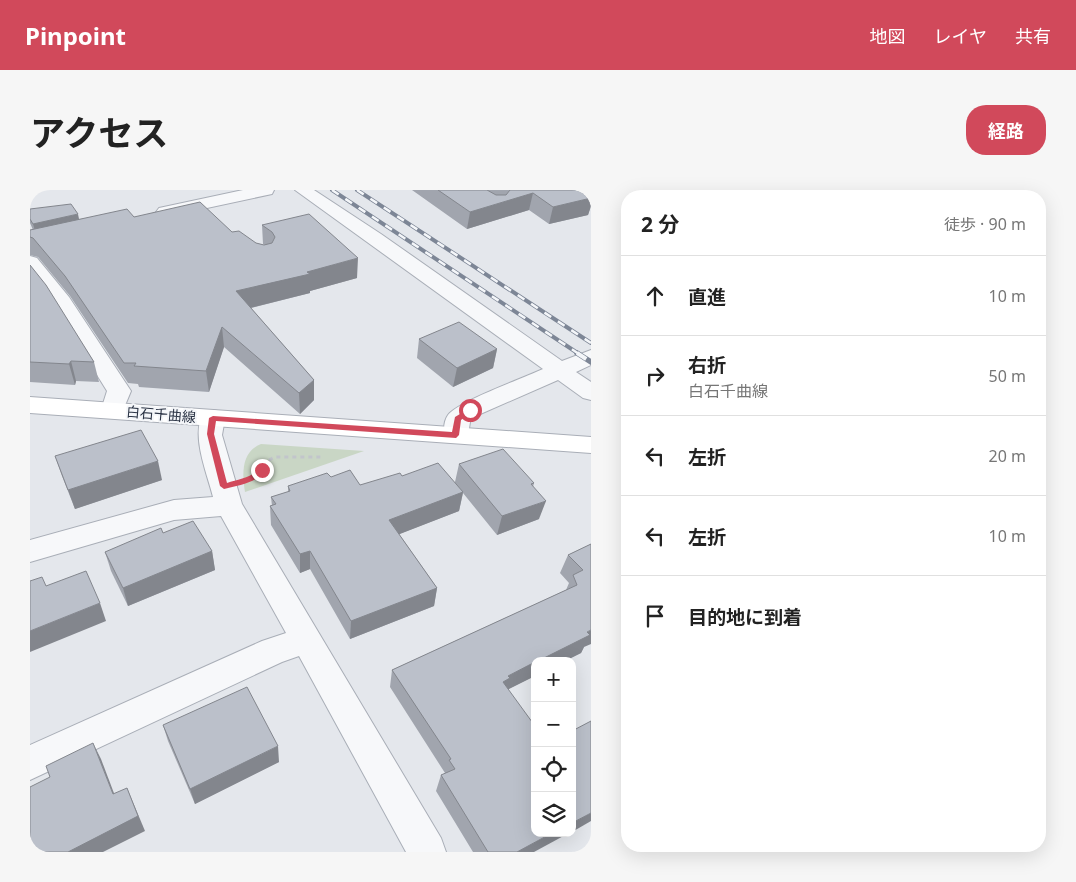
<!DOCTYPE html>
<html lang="ja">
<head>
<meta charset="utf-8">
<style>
  body { margin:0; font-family:"Noto Sans","Noto Sans JP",sans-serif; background:#f6f6f6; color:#222 }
  .controls { position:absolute; right:15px; bottom:15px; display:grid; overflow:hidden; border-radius:10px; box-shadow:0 5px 20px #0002 }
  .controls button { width:45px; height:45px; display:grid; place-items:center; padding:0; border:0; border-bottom:1px solid #e0e0e0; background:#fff; color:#222; font:25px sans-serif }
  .stop { position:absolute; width:15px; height:15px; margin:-11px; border:4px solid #d1495b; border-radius:50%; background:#fff }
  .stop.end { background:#d1495b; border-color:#fff; box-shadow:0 1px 5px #0008 }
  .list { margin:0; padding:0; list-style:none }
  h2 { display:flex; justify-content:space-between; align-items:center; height:65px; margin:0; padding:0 20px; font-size:21px }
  h2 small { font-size:16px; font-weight:400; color:#767676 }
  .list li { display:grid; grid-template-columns:32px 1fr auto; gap:15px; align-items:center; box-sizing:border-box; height:80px; padding:0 20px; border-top:1px solid #e0e0e0 }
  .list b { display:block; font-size:19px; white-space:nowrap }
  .list p { margin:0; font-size:16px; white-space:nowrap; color:#767676 }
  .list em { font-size:16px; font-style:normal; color:#767676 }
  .icon { flex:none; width:28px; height:28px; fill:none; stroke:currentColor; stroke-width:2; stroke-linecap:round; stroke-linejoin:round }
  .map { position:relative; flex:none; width:561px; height:662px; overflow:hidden; border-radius:20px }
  header { display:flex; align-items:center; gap:30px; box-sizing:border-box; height:70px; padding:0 25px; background:#d1495b; color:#fff }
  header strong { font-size:24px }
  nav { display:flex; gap:28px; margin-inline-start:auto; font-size:18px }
  .intro { display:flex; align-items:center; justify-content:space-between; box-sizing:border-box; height:120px; padding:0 30px }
  h1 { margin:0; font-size:35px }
  .button { padding:12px 22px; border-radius:20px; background:#d1495b; color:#fff; font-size:18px; font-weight:700 }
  main { display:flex; gap:30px; padding:0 30px }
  aside { flex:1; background:#fff; border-radius:20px; box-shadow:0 5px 20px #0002 }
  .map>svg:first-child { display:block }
</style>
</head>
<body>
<header>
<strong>Pinpoint</strong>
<nav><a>地図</a><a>レイヤ</a><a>共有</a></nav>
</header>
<div class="intro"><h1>アクセス</h1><a class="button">経路</a></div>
<main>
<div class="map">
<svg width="561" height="662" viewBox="0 0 561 662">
  <rect width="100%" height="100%" fill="#e4e7ec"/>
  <path fill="#c9d6c5" d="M 231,254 L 334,261 L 215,302 C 212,284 211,262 231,254 Z"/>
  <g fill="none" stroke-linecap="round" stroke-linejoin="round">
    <g stroke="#a9aeb7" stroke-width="2">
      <g id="street">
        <polygon points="213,0 244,0 242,4 135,27 129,26 126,22 129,18"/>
        <path d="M 265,0 L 284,0 L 351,44 L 532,171 L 561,160 L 561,175 L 546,182 L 561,192 L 561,210 L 553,208 L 528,190 L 448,225 L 440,232 L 438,245 L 435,251 L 426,253 L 417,251 C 413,244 413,232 418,225 C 429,211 494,188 513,179 Z"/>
        <polygon points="0,66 7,68 39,107 101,201 91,225 83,228 75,225 71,220 77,201 23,114 0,84"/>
        <path d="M 183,220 L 192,222 L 195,228 L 192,245 L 212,314 L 411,648 L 416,662 L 376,662 L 269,466 L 252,472 L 0,590 L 0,555 L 232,451 L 256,443 L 191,326 L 144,330 L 0,372 L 0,350 L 144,310 L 183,307 C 177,283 160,244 174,222 Z"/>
      </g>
    </g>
    <g stroke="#a9aeb7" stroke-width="2">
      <polygon id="secondary" points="0,207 561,247 561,263 0,223"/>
    </g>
    <polyline stroke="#c2c5cb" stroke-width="3" stroke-dasharray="4 4" stroke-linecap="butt" points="225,286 232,279 231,274 245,267 294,267"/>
    <use href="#street" fill="#f7f8fa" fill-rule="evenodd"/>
    <use href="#secondary" fill="#fff" fill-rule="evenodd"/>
    <g stroke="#7d8696" stroke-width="4">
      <g id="rail-far1">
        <polyline points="302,0 549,164"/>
        <polyline points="327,0 561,153"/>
      </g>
    </g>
    <g stroke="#7d8696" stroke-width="5.5">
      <polyline id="rail" points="547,163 561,172"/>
    </g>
    <use href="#rail-far1" stroke="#f4f6f9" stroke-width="2.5" stroke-dasharray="8" stroke-linecap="butt"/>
    <use href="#rail" stroke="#f4f6f9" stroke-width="4" stroke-dasharray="11" stroke-linecap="butt"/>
  </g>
  <g fill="#a1a5ae">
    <polygon points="382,0 558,0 556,0 561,6 561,16 558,25 519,34 499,20 437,39"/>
    <polygon points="0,19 49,29 104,27 202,42 226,53 234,55 235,55 233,54 232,35 327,88 280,101 280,103 221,118 284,190 284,210 270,224 194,157 179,202 109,197 108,194 98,193 40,106 8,67 0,65 0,40 3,40 0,33"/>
    <polygon points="0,75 64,172 69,192 46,191 45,195 0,192"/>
    <polygon points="389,149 467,159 463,178 423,197 387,168"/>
    <polygon points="25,266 132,290 45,319 32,286"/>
    <polygon points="429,274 504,293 503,297 509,329 467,345 433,303 429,321 369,344 407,398 404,416 320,449 280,379 270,383 241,335 240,316 242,316 241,307 258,302 258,296 301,287 330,295 372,286 425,292"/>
    <polygon points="133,343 182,361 185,380 98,416 81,381 75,362"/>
    <polygon points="561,354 554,457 551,463 478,499 504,662 443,662 406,601 411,585 415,584 415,583 360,497 362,480 536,400 539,393 530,383 538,365"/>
    <polygon points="133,535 249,572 165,614 138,551"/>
  </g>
  <g fill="#83868d">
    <polygon points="503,3 499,20 437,39 440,22"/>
    <polygon points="561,8 561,16 558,25 519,34 523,17"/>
    <polygon points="48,24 50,34 6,44 3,34"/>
    <polygon points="328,68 327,88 280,101 280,103 208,121 206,101"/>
    <polygon points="192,137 194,157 179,202 176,181"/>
    <polygon points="467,159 463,178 423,197 427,178"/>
    <polygon points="41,171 46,191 45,195 39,174"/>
    <polygon points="284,190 284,210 270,224 269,203"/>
    <polygon points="128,271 132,290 45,319 38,300"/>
    <polygon points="433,302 429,321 357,349 359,330"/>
    <polygon points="516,311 509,329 467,345 472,326"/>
    <polygon points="182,361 185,380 98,416 93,398"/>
    <polygon points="280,361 280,379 270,383 270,364"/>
    <polygon points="407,398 404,416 320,449 321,431"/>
    <polygon points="70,413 76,431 0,462 0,441"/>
    <polygon points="561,440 561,454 554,457 551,463 535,471 508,471"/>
    <polygon points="505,472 505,486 475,501 473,492 478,486"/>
    <polygon points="63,553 71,569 90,619 83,604"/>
    <polygon points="248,556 249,572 165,614 160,599"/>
    <polygon points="97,598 115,641 73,662 38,662"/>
    <polygon points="561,623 561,631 542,642 542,633"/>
    <polygon points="522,643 539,643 504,662 487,662"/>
  </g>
  <g fill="#bbc0ca" stroke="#83868d">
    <polygon points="408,0 457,0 466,5 476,5 480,0 555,0 561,6 561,8 523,17 503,3 440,22"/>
    <polygon points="170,12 202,42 209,41 226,53 234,55 242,53 245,47 242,42 232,35 279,24 328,68 277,82 280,84 206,101 284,190 269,203 192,137 176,181 104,176 106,173 94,173 35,86 3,48 0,47 0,40 97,19 104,27"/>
    <polygon points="41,14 48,24 3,34 0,29 0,19"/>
    <polygon points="0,75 16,95 64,172 41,171 39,174 0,172"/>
    <polygon points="429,132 467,159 427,178 389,149"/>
    <polygon points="111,240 128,271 38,300 25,266"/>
    <polygon points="473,259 504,293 501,294 516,311 472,326 429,274"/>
    <polygon points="408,273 433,302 359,330 407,398 321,431 280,361 270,364 240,316 246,314 241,307 260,301 258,296 297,283 301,287 320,280 330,295 370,283 372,286"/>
    <polygon points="163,331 182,361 93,398 75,362 131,338 133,343"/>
    <polygon points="561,354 561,440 557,442 560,445 508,471 505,471 505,472 478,486 480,488 473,492 505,536 505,643 522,643 487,662 458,662 411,585 425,579 419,570 421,569 362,480 547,395 543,385 553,380 538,365"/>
    <polygon points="56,381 70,413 0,441 0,391 12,387 16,396"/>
    <polygon points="217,497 248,556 160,599 133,535"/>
    <polygon points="561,531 561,623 542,633 542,541"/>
    <polygon points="63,553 83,604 97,598 108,626 38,662 0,662 0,597 20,587 16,576"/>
  </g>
  <path fill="#d1495b" d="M 440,218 L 443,220 L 431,230 L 429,245 L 426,248 L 186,231 L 184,244 L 197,293 C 208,289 222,288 229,278 L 235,280 C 227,293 209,295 194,299 L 190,296 L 177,244 L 179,228 L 183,226 L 422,242 L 425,227 Z"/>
  <g text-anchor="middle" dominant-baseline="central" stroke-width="4" stroke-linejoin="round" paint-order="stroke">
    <g font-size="14" fill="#2b3445" stroke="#f4f6f9">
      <text transform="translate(131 224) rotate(5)">白石千曲線</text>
    </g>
  </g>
</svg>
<div class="controls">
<button>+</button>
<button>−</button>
<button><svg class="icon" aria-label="locate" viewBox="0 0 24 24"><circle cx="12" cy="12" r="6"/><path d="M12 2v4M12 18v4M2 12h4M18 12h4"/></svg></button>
<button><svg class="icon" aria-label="layers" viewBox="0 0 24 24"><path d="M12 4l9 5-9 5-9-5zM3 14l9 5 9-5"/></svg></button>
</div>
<div class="stop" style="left:440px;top:220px"></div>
<div class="stop end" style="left:232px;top:280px"></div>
</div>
<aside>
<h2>2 分<small>徒歩 · 90 m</small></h2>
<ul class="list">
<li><svg class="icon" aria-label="ahead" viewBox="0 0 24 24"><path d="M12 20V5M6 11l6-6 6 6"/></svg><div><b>直進</b></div><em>10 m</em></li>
<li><svg class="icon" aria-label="right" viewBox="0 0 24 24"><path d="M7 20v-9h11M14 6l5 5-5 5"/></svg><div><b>右折</b><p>白石千曲線</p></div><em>50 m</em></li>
<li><svg class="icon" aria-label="left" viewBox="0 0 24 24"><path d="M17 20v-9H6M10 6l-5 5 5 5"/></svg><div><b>左折</b></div><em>20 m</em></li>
<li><svg class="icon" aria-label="left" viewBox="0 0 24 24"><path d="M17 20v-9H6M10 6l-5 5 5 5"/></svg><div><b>左折</b></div><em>10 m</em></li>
<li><svg class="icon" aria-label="arrive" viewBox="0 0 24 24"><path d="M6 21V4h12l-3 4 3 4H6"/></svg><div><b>目的地に到着</b></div></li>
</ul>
</aside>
</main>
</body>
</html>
